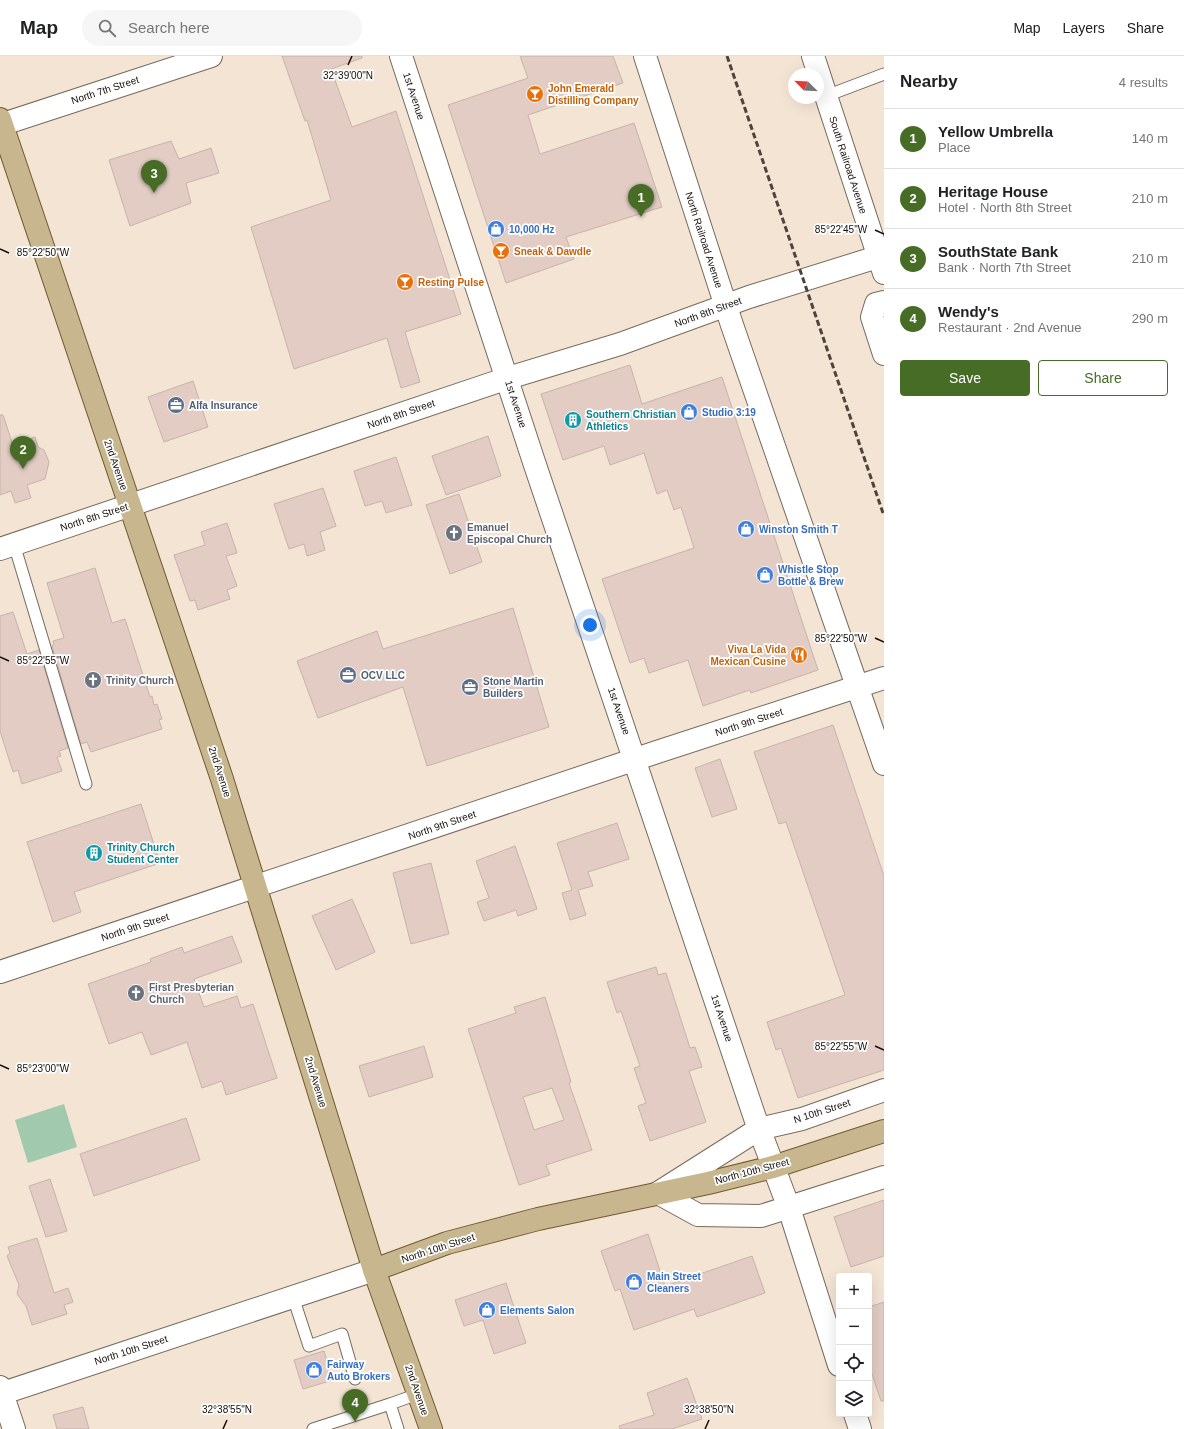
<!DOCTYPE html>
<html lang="en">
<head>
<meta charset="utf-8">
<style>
  body { margin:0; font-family:Arial,sans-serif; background:#f6f6f6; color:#202124 }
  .controls { position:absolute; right:12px; bottom:12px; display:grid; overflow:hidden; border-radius:4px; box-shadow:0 4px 16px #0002 }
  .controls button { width:36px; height:36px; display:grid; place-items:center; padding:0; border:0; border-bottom:1px solid #e0e0e0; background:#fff; color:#202124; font:20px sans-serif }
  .compass { position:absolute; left:788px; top:12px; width:36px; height:36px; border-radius:50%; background:#fff; box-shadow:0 4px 16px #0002; rotate:294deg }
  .you { position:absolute; left:590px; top:569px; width:14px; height:14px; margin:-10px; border:3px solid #fff; border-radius:50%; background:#1a73e8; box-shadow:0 0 0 6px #1a73e833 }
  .badge { display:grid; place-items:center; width:26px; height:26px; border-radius:50%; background:#476c26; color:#fff; font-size:13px; font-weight:700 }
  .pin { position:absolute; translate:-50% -33px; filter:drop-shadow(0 1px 2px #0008) }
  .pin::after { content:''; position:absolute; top:21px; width:14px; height:12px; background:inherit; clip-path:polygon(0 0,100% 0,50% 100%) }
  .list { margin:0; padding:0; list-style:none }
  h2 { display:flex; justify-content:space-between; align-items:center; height:52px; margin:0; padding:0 16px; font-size:17px }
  h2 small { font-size:13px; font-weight:400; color:#757577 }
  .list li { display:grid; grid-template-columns:26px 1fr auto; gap:12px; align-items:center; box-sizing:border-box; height:60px; padding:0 16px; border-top:1px solid #e0e0e0 }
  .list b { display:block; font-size:15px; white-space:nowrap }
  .list p { margin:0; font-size:13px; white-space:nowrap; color:#757577 }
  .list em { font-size:13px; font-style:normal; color:#757577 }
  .actions { display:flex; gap:8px; padding:12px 16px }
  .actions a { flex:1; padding:9px 0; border:1px solid #476c26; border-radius:4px; text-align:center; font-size:14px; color:#476c26 }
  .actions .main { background:#476c26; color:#fff }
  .icon { flex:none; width:22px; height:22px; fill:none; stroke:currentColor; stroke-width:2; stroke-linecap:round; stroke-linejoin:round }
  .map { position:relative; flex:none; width:884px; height:1373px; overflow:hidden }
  header { display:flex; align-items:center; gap:24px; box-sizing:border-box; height:56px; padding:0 20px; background:#fff; border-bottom:1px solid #e0e0e0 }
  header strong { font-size:19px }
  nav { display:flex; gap:22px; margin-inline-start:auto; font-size:14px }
  .search { width:280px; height:36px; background:#f6f6f6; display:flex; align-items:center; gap:10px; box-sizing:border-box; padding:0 14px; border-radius:22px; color:#757577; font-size:15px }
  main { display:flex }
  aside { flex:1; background:#fff }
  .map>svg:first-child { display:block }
</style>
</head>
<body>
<header>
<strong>Map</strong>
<div class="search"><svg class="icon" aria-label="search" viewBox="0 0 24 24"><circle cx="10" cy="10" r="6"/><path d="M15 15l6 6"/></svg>Search here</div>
<nav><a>Map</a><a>Layers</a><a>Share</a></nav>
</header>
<main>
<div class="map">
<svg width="884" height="1373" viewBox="0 0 884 1373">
  <rect width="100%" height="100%" fill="#f3e4d4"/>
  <polygon fill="#a1c9ae" points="64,1048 77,1091 28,1107 15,1064"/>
  <g fill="#e2ccc4" stroke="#c8b3ab" fill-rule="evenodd">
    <polygon points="282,0 362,0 362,2 331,13 352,71 396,55 461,258 405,276 420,326 401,332 387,282 294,313 251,171 331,144 307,64 305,65"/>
    <polygon points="520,0 613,0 623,27 528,59 540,98 634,67 662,151 566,181 574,203 506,227 448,49 528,22"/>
    <polygon points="171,85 179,103 211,92 219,117 186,127 191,147 130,170 109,104"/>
    <polygon points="630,309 642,348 722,321 818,614 751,637 750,634 703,650 688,604 649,617 644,602 630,607 602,523 694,492 681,451 674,454 667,434 657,438 644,397 610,409 604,390 563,404 541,338"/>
    <polygon points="193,325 208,371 164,386 148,341"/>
    <polygon points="0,359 3,359 13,389 35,381 38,391 44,394 49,406 45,423 27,429 31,442 15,447 11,435 0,439"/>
    <polygon points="488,380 501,420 446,439 432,400"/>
    <polygon points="396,401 412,449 386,457 382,445 365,450 354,415"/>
    <polygon points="323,432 336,470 320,476 325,494 307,500 304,488 289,493 274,448"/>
    <polygon points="459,438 482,506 450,518 426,449"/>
    <polygon points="227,467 237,497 226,500 237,530 227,534 230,543 198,554 195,544 190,545 174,499 205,489 201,476"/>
    <polygon points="95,512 112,567 125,563 150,641 152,640 154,649 157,648 162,663 159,664 162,673 91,696 87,686 81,688 52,590 54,589 53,585 64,582 47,527"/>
    <polygon points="513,552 549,671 427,710 403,631 318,662 297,605 377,575 383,593"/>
    <polygon points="13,556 27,598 39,594 68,692 59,695 61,700 57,701 62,715 22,728 18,714 13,716 0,675 0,560"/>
    <polygon points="833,669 884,820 884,1014 798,1042 781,992 776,994 767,966 845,939 786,766 779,768 754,696"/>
    <polygon points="720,703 737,753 712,761 695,712"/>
    <polygon points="141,748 160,807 74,836 81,856 53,866 27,786"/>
    <polygon points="617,767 629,803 588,816 593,830 578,834 586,859 570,864 562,837 572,834 557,787"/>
    <polygon points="515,790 537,853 518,860 516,854 484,865 477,846 489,842 476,805"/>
    <polygon points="431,807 449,878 411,888 393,817"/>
    <polygon points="352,843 375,896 336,914 312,860"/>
    <polygon points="232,880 242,906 194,923 204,951 237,940 241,952 253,948 277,1022 226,1039 222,1025 202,1032 187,986 151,999 142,976 109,988 88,928 151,906 150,903 182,891 184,897"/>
    <polygon points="656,911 658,919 666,917 690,992 695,991 702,1011 689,1015 706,1066 650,1085 638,1050 646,1047 634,1012 640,1010 621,955 617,957 607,926"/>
    <path d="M 545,941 L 571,1026 L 569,1027 L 592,1094 L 546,1109 L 550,1119 L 519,1129 L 468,973 L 516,957 L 514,951 ZM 552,1032 L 564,1064 L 534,1074 L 523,1041 Z"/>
    <polygon points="424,990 433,1021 369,1041 359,1010"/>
    <polygon points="186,1062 200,1104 94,1140 80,1098"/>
    <polygon points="50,1123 67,1175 46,1181 29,1130"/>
    <polygon points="884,1144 884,1200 851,1211 834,1161"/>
    <polygon points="648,1178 665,1230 752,1200 765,1237 697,1261 694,1253 634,1274 620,1233 615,1235 601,1195"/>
    <polygon points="37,1182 54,1237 68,1232 73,1246 64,1249 67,1258 32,1269 26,1250 17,1238 19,1229 7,1200 10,1197 8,1191"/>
    <polygon points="506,1227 526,1287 494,1298 483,1264 464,1270 455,1244"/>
    <polygon points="884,1246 884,1345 881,1345 869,1309 869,1251"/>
    <polygon points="324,1295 333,1324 303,1333 294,1304"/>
    <polygon points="687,1322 702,1363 672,1373 620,1373 619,1370 654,1359 647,1337"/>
    <polygon points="83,1351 89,1373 57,1373 53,1359"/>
  </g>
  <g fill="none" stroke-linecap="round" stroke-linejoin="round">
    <g stroke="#786a5c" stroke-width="13">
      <g id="lane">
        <polyline points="826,40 884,18"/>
        <polyline points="14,488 86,728"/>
        <polyline points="293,1241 309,1290 342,1278 355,1323"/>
        <polyline points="390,1348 418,1338"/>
        <polyline points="313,1373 390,1348 398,1373"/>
      </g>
    </g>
    <g stroke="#786a5c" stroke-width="24">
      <g id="street">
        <polyline points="401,0 534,406 755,1062 789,1152 839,1309"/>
        <polyline points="645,0 732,269 884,708"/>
        <polyline points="813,0 884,217"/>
        <polyline points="0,69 211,0"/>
        <polyline points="884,246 876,248 872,261 884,298"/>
        <polyline points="0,493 508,322 620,288 749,241 884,199"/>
        <polyline points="0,916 657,696 884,622"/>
        <polyline points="884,1034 802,1063 759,1073 658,1137 698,1159 761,1160 884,1121"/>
        <polyline points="0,1331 14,1373"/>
        <polyline points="855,1358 860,1373"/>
      </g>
    </g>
    <g stroke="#786a5c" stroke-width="24">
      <polyline id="secondary" points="0,1338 374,1214"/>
    </g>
    <g stroke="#715b2f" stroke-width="24">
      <g id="primary">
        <polyline points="0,63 222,723 374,1214 431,1373"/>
        <polyline points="374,1214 447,1187 538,1163 708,1127 773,1111 884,1075"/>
      </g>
    </g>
    <use href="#lane" stroke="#fff" stroke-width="11"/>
    <use href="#street" stroke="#fff" stroke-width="22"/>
    <use href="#secondary" stroke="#fff" stroke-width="22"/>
    <use href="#primary" stroke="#c8b68f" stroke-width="22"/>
    <polyline stroke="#4d443d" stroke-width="3" stroke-dasharray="6 3" stroke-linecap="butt" points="727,0 884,460"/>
  </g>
  <path fill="none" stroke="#130d08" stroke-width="1.5" d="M 348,9 L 352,0M 875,174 L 884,178M 0,193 L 9,197M 875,582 L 884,586M 0,601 L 9,605M 875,990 L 884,994M 0,1009 L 9,1013M 223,1373 L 227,1364M 705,1373 L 709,1364"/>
  <defs>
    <g id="bar-disc" transform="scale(0.9)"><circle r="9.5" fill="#e8710a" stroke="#fff"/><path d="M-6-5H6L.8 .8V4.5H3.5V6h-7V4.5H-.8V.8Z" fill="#fff"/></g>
    <g id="shop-disc" transform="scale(0.9)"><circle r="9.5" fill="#3f7fe0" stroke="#fff"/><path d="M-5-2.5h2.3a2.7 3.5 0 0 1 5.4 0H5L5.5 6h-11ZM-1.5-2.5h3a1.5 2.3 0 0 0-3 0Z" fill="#fff"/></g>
    <g id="office-disc" transform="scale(0.9)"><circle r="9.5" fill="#5c6f8a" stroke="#fff"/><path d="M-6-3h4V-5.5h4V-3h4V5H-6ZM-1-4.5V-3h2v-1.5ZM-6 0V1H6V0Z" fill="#fff"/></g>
    <g id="building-disc" transform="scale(0.9)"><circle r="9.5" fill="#0f9aa8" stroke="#fff"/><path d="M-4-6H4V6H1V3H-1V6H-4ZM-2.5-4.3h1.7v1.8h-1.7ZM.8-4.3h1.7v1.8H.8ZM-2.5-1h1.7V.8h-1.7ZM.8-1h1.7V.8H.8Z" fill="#fff"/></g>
    <g id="church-disc" transform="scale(0.9)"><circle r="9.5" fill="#6b7280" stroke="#fff"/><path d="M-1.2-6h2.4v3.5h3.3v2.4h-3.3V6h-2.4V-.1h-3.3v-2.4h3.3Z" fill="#fff"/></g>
    <g id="restaurant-disc" transform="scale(0.9)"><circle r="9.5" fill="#e8710a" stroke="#fff"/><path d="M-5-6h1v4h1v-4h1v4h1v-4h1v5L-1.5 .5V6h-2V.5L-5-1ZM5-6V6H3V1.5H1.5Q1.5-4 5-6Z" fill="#fff"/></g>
  </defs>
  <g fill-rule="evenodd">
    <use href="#bar-disc" x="535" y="38"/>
    <use href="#shop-disc" x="496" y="173"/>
    <use href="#bar-disc" x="501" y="195"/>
    <use href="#bar-disc" x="405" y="226"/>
    <use href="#office-disc" x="176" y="349"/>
    <use href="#shop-disc" x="689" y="356"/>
    <use href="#building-disc" x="573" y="364"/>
    <use href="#shop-disc" x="746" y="473"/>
    <use href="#church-disc" x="454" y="477"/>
    <use href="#shop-disc" x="765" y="519"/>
    <use href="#restaurant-disc" x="799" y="599"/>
    <use href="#office-disc" x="348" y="619"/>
    <use href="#church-disc" x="93" y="624"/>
    <use href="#office-disc" x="470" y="631"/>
    <use href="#building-disc" x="94" y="797"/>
    <use href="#church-disc" x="136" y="937"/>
    <use href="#shop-disc" x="634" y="1226"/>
    <use href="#shop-disc" x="487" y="1254"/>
    <use href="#shop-disc" x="314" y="1314"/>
  </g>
  <g text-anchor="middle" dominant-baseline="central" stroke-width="3.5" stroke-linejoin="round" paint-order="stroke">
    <g font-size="10" font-weight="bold" fill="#c56008" stroke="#fff" text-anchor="start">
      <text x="548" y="32">John Emerald<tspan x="548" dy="12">Distilling Company</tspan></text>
      <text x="514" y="195">Sneak &amp; Dawdle</text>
      <text x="418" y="226">Resting Pulse</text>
      <text x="786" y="593" text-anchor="end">Viva La Vida<tspan x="786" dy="12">Mexican Cusine</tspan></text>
    </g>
    <g font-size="10" fill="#130d08" stroke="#fff">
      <text transform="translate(105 34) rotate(-18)">North 7th Street</text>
      <text transform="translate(414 40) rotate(72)">1st Avenue</text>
      <text transform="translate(848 109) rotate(72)">South Railroad Avenue</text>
      <text transform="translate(704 184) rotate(72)">North Railroad Avenue</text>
      <text transform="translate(708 256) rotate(-20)">North 8th Street</text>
      <text transform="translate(516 348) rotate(72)">1st Avenue</text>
      <text transform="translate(401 358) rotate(-19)">North 8th Street</text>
      <text transform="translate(116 409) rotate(71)">2nd Avenue</text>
      <text transform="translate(94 461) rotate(-18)">North 8th Street</text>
      <text transform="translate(619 655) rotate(71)">1st Avenue</text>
      <text transform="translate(749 666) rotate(-18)">North 9th Street</text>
      <text transform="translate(220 716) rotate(72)">2nd Avenue</text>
      <text transform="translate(442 769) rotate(-19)">North 9th Street</text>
      <text transform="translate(135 871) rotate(-18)">North 9th Street</text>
      <text transform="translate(722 962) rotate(72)">1st Avenue</text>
      <text transform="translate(316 1026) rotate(73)">2nd Avenue</text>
      <text transform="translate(822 1055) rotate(-18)">N 10th Street</text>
      <text transform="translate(752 1115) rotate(-15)">North 10th Street</text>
      <text transform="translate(438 1192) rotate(-18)">North 10th Street</text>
      <text transform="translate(131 1294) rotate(-18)">North 10th Street</text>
      <text transform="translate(417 1334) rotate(71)">2nd Avenue</text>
    </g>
    <g font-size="10" font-weight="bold" fill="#366cbe" stroke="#fff" text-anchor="start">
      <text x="509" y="173">10,000 Hz</text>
      <text x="702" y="356">Studio 3:19</text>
      <text x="759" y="473">Winston Smith T</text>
      <text x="778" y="513">Whistle Stop<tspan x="778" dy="12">Bottle &amp; Brew</tspan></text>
      <text x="647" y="1220">Main Street<tspan x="647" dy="12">Cleaners</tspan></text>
      <text x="500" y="1254">Elements Salon</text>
      <text x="327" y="1308">Fairway<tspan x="327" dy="12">Auto Brokers</tspan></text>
    </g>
    <g font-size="10" font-weight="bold" fill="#4e5e75" stroke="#fff" text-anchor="start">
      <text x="189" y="349">Alfa Insurance</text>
      <text x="361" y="619">OCV LLC</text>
      <text x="483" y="625">Stone Martin<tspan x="483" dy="12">Builders</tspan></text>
    </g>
    <g font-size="10" font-weight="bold" fill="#0d838f" stroke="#fff" text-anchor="start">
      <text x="586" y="358">Southern Christian<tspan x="586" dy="12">Athletics</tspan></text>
      <text x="107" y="791">Trinity Church<tspan x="107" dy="12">Student Center</tspan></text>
    </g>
    <g font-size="10" font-weight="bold" fill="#5b616d" stroke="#fff" text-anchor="start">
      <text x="467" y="471">Emanuel<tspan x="467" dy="12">Episcopal Church</tspan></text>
      <text x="106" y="624">Trinity Church</text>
      <text x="149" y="931">First Presbyterian<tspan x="149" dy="12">Church</tspan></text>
    </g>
  </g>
  <g font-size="10" text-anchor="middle" fill="#130d08" stroke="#fff" stroke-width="3.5" stroke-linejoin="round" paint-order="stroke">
    <text x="348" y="23">32°39'00"N</text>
    <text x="841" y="177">85°22'45"W</text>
    <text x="43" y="200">85°22'50"W</text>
    <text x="841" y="586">85°22'50"W</text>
    <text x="43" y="608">85°22'55"W</text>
    <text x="841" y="994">85°22'55"W</text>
    <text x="43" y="1016">85°23'00"W</text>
    <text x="227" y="1357">32°38'55"N</text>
    <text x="709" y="1357">32°38'50"N</text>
  </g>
</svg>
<div class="controls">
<button>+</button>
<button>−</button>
<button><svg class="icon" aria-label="locate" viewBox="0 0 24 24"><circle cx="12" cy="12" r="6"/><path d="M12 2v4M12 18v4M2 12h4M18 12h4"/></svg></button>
<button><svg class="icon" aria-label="layers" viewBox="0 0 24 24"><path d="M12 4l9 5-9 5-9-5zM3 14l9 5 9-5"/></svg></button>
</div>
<svg class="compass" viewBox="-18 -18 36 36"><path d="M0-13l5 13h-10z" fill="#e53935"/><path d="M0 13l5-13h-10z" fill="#757577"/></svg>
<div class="you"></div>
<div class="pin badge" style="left:641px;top:161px">1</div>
<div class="pin badge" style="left:23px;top:413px">2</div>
<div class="pin badge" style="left:154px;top:137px">3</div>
<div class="pin badge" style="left:355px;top:1366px">4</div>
</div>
<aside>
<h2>Nearby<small>4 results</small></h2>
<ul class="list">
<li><span class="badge">1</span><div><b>Yellow Umbrella</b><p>Place</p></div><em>140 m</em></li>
<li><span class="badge">2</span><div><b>Heritage House</b><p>Hotel · North 8th Street</p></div><em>210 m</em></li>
<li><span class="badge">3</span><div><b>SouthState Bank</b><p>Bank · North 7th Street</p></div><em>210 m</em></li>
<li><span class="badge">4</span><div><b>Wendy's</b><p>Restaurant · 2nd Avenue</p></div><em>290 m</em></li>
</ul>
<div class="actions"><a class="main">Save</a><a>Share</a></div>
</aside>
</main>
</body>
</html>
